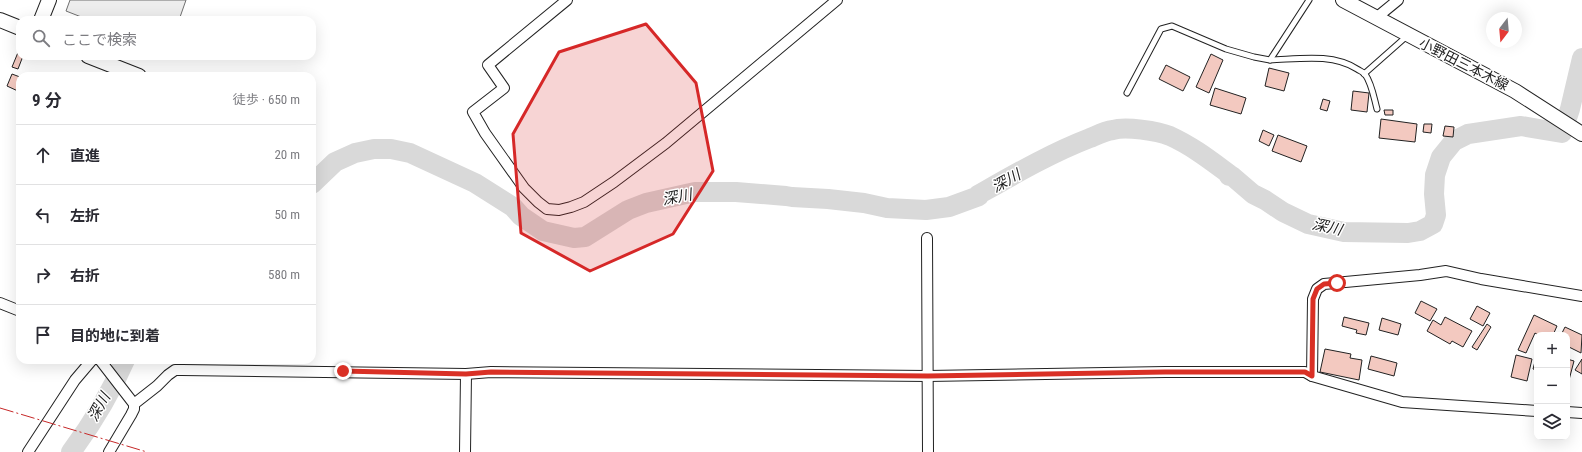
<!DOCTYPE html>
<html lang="ja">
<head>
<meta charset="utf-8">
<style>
  body { margin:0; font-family:"Roboto Condensed","Noto Sans JP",sans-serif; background:#f2f2f3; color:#2b2b33 }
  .controls { position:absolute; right:12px; bottom:12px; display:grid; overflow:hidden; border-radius:8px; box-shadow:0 4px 16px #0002 }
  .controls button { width:36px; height:36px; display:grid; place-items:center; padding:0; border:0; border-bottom:1px solid #e1e1e2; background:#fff; color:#2b2b33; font:20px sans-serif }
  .compass { position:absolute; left:1486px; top:12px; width:36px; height:36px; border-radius:50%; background:#fff; box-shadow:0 4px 16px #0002; rotate:196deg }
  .stop { position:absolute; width:12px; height:12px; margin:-9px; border:3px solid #d93025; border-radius:50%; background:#fff }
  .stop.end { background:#d93025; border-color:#fff; box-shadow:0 1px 4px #0008 }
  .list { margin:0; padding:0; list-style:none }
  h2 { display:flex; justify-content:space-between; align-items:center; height:52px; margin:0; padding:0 16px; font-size:17px }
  h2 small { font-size:13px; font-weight:400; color:#7c7c81 }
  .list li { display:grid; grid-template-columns:26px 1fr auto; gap:12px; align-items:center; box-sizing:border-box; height:60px; padding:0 16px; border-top:1px solid #e1e1e2 }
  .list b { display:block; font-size:15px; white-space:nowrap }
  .list em { font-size:13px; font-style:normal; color:#7c7c81 }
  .icon { flex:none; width:22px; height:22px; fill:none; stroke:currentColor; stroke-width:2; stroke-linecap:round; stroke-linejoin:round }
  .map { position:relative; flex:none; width:1582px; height:452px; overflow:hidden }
  .search { position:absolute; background:#fff; box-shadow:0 4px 16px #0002; left:16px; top:16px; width:300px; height:44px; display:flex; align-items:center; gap:10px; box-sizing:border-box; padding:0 14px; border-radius:12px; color:#7c7c81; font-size:15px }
  .panel { position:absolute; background:#fff; box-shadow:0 4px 16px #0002; left:16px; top:72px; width:300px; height:292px; border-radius:12px }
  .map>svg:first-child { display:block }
</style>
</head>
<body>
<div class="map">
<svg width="1582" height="452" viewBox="0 0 1582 452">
  <rect width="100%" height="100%" fill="#fff"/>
  <polygon fill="#ededed" stroke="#6f6f6f" points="70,0 186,0 179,20 89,20 66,11"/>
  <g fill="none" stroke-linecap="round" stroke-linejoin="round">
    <g stroke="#d9d9d9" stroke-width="20">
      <path d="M 312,184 L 335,162 L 355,153 L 374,149 L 391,149 L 410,153 L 475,183 L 513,207 L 521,216 L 543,231 L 574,238 L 585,237 L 628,210 L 646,203 L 695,192 L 736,192 L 786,196 L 792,197 L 828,199 L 864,203 L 887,208 L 926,210 L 949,207 L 979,196 L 978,195 C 1015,174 1051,153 1090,138 C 1097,135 1105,131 1113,130 C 1125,126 1158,131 1170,136 C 1192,146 1210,160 1229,174 L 1229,176 L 1232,176 L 1253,194 L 1265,200 L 1283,212 L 1308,224 L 1344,232 L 1408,233 L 1420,231 L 1433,224 L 1436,215 L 1434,194 L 1435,175 L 1441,157 L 1454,141 L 1468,134 L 1521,126 L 1562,133 L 1570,109 L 1582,58"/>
      <path d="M 71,452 C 92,424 111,392 125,360"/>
    </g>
  </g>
  <g fill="#f3c9c0" stroke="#222">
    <polygon points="19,50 20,56 23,56 18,69 12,67"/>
    <polygon points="1211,54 1223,60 1209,93 1196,87"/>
    <polygon points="1166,65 1190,77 1183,91 1159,79"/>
    <polygon points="1269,68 1289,73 1284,91 1265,86"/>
    <polygon points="12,74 20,77 20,92 7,86"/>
    <polygon points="1215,88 1246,98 1241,114 1210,105"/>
    <polygon points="1353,91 1369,93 1367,112 1351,110"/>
    <polygon points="1323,99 1330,101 1327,111 1320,109"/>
    <polygon points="1384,110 1393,110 1393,115 1385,115"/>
    <polygon points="1381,119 1417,124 1415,142 1379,138"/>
    <polygon points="1424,124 1432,124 1431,133 1423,132"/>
    <polygon points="1445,126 1454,127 1453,137 1443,136"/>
    <polygon points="1263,130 1274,135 1269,146 1259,141"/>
    <polygon points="1278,135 1307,146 1301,162 1272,151"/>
    <polygon points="1421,301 1437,309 1430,321 1415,313"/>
    <polygon points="1477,306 1490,313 1483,326 1470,319"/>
    <polygon points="1534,315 1557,326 1553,335 1538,335 1535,333 1526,353 1518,350"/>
    <polygon points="1344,317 1369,323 1366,335 1356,333 1357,330 1342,326"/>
    <polygon points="1445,317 1472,331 1463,347 1452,341 1450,344 1427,331 1433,320 1441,325"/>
    <polygon points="1382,318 1401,324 1398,335 1379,330"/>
    <polygon points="1487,324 1491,327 1477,350 1472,347"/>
    <polygon points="1565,327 1582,335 1581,353 1567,346 1567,335 1561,335"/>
    <polygon points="1325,349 1351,354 1350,358 1362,360 1359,380 1320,372"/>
    <polygon points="1537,354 1537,370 1533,369"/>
    <polygon points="1516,355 1532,359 1527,381 1511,377"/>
    <polygon points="1371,356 1397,363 1394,376 1368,369"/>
    <polygon points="1567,359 1574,361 1569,380 1567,379"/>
    <polygon points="1582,359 1582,374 1575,370"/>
  </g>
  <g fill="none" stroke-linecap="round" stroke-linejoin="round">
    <g stroke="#222" stroke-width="7">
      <g id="lane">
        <path d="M 1270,60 C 1299,59 1332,53 1357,69 C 1360,71 1363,72 1365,74 C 1372,84 1374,98 1377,109"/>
        <polyline points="1364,74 1407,36"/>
        <polyline points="1127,93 1161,29 1172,26 1226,49 1254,57 1270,60 1309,0"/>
      </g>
    </g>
    <g stroke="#222" stroke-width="12">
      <g id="street">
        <polyline points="567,0 488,65 504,88 473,112 485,133 524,188 538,202 547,209 559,210 571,207 584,202 614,182 666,143 837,0"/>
        <polyline points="1376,18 1398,0"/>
        <polyline points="927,238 928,452"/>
        <polyline points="0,303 20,311"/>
        <polyline points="100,360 134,404 134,409 131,415 109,452"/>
        <polyline points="1312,376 1313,299 1317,289 1324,284 1420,275 1446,271 1481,279 1582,296"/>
        <polyline points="134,404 157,386 168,375 175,370 182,370 466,374 491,372 928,376 1165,372 1305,372 1312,376 1402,402 1537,411"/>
        <polyline points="1567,412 1582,413"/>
        <polyline points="28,452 75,380 92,360"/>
        <polyline points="465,452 466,374"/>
      </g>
    </g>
    <g stroke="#222" stroke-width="16">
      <g id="secondary">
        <polyline points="1343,0 1515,91 1582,134"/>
        <polyline points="0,20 20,28"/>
        <polyline points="41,20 49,0"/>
        <polyline points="88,56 139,76"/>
      </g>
    </g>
    <use href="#lane" stroke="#fff" stroke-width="5"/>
    <use href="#street" stroke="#fff" stroke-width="10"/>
    <use href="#secondary" stroke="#fff" stroke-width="14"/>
    <polyline stroke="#c62828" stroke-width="1" stroke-dasharray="14 3 2 3" stroke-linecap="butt" points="0,408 147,452"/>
  </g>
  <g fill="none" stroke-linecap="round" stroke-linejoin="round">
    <polyline stroke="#d93025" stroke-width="5" points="343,371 466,374 491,372 928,376 1165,372 1305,372 1312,376 1313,299 1317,289 1324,284 1337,283"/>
  </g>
  <path fill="#d62828" fill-opacity="0.2" stroke="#d62828" stroke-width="3" stroke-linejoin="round" d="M 646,24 L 696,83 L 713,171 L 673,234 L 590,271 L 521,233 L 513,134 L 559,52 Z"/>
  <g text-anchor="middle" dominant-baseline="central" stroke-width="3" stroke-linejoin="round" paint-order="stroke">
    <g font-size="14" fill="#222" stroke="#fff">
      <text transform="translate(1464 64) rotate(27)">小野田三本木線</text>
    </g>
    <g font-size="15" font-style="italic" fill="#222" stroke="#fff">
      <text transform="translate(1006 181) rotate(-29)">深川</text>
      <text transform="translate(677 197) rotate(-11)">深川</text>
      <text transform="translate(1327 227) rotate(13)">深川</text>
      <text transform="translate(99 407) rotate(-61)">深川</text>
    </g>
  </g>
</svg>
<div class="controls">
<button>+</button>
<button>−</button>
<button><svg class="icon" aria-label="layers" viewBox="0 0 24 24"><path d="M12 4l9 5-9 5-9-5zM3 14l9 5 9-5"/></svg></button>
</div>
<svg class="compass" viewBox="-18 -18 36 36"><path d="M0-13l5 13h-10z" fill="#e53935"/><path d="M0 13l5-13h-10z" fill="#7c7c81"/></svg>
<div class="stop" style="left:1337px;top:283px"></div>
<div class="stop end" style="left:343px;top:371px"></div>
<div class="search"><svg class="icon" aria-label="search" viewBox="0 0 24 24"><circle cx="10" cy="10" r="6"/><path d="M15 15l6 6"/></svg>ここで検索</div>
<section class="panel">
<h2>9 分<small>徒歩 · 650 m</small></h2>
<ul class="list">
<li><svg class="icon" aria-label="ahead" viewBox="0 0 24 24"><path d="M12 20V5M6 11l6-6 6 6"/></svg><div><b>直進</b></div><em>20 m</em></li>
<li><svg class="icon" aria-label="left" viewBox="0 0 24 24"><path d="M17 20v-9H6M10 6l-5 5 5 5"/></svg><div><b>左折</b></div><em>50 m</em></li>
<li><svg class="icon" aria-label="right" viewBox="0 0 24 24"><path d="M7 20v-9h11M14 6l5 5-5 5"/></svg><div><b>右折</b></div><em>580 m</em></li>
<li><svg class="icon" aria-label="arrive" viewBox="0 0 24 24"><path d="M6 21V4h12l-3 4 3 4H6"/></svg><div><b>目的地に到着</b></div></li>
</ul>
</section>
</div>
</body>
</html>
